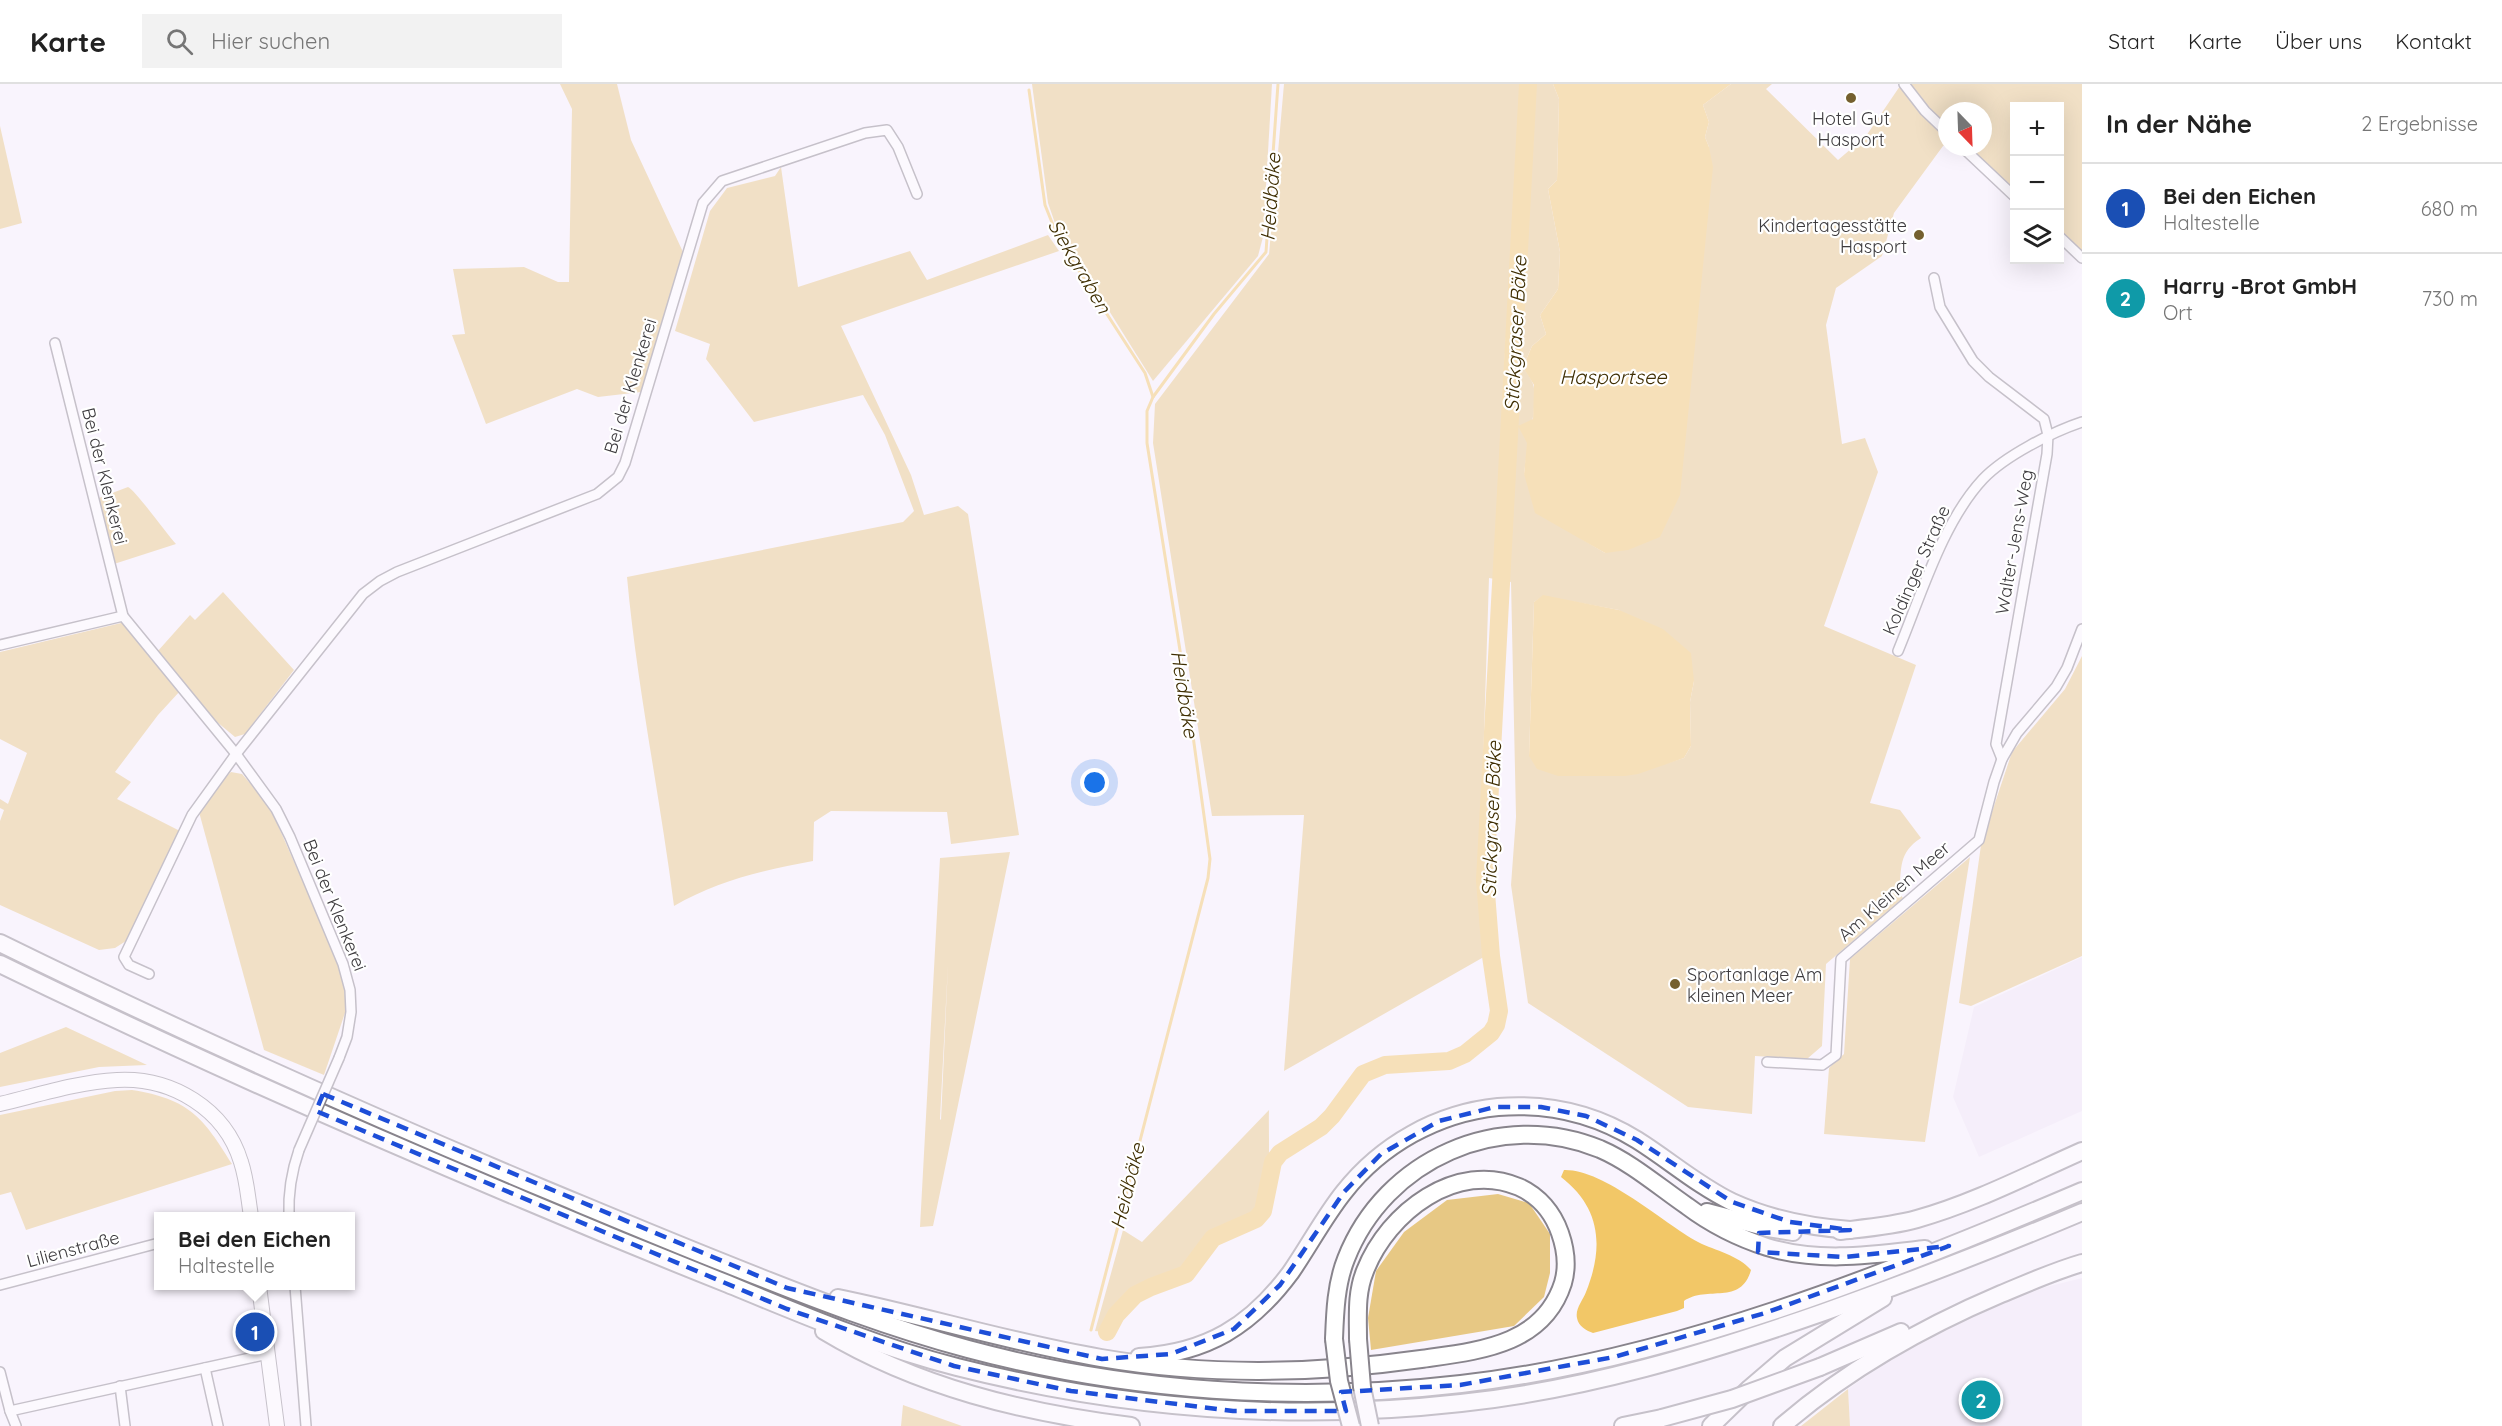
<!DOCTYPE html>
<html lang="de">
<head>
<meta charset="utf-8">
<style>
  body { margin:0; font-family:Quicksand,sans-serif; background:#f2f2f2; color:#222 }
  .controls { position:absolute; right:18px; top:18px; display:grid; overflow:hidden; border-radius:0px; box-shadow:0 6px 24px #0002 }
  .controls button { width:54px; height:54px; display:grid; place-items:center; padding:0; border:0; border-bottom:2px solid #e0e0e0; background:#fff; color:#222; font:30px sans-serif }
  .compass { position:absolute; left:1938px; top:18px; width:54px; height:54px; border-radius:50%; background:#fff; box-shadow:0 6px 24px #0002; rotate:157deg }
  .you { position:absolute; left:1095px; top:699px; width:21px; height:21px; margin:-15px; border:4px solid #fff; border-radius:50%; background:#1a73e8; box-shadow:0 0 0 9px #1a73e833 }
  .badge { display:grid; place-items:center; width:39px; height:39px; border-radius:50%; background:#75602f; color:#fff; font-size:20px; font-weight:700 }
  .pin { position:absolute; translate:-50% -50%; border:3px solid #fff; box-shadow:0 2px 6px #0006 }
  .popup { position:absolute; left:154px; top:1128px; width:201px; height:78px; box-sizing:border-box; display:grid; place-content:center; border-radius:0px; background:#fff; filter:drop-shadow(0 2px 4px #0005); font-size:20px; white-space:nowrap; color:#767676 }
  .popup b { font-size:22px; color:#222 }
  .popup::after { content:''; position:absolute; left:50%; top:100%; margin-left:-12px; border:12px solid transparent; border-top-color:#fff }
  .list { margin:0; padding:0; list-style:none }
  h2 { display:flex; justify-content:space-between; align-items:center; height:78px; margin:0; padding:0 24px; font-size:26px }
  h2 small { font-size:20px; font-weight:400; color:#767676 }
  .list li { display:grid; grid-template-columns:39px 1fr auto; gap:18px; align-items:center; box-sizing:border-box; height:90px; padding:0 24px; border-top:2px solid #e0e0e0 }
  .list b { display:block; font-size:22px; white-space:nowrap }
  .list p { margin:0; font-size:20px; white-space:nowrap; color:#767676 }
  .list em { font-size:20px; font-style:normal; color:#767676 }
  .icon { flex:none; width:33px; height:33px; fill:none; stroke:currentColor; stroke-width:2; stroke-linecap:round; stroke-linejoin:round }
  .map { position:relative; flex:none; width:2082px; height:1342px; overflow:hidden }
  header { display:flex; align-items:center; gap:36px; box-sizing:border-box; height:84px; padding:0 30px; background:#fff; border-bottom:2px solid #e0e0e0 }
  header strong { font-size:28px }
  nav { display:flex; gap:33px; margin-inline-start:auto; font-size:21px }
  .search { width:420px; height:54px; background:#f2f2f2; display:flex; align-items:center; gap:15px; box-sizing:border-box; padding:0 21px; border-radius:0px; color:#767676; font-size:22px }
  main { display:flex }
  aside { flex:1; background:#fff }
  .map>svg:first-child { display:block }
</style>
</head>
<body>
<header>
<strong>Karte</strong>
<div class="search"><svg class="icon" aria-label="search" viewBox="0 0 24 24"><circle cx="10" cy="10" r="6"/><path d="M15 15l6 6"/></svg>Hier suchen</div>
<nav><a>Start</a><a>Karte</a><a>Über uns</a><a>Kontakt</a></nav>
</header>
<main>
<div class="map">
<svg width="2082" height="1342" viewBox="0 0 2082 1342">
  <rect width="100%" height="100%" fill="#f9f4fd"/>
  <g fill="#efe7f6">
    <polygon points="2082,873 2082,1027 1979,1073 1953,1013 1974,923"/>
    <polygon points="2082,1194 2082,1342 1850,1342 1848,1305 1911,1261 2030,1207"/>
  </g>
  <g fill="#e7c884" fill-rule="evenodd">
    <polygon points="560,0 617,0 631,56 683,168 641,308 598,313 577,305 486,340 452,251 465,250 453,185 524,183 558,198 569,198 572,25"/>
    <polygon points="1032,0 1272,0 1263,153 1258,172 1153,297 1056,142 1048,119"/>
    <path d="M 1284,0 L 1522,0 L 1504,284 L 1533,63 L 1536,0 L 1553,0 L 1559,15 L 1557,96 L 1548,105 L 1560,168 L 1558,205 L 1540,231 L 1546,250 L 1532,262 L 1523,283 C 1526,288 1531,294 1533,300 C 1539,317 1526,369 1524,390 L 1580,454 L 1605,469 L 1709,63 L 1705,53 L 1709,38 L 1703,21 L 1731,0 L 1772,0 L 1766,5 L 1838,76 L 1866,52 L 1900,2 L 1899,0 L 2082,0 L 2082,168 L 2060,147 L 2060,22 L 2014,22 L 2014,105 L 1969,63 L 1983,63 L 1983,27 L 1947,27 L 1947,59 L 1943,62 L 1894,129 L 1882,172 L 1836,204 L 1826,241 L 1842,360 L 1865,354 L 1878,388 L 1824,542 L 1916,581 L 1870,719 L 1900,726 L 1921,754 C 1898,769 1902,783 1899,809 L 1903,814 L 1826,880 L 1822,962 L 1807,975 L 1755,972 L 1752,1030 L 1688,1023 L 1528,919 L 1511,801 L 1516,733 L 1511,498 L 1489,494 L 1479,805 L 1489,870 L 1284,987 L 1304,731 L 1212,732 L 1153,359 L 1155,320 L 1269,170 ZM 1543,512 L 1619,526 L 1694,597 L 1690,618 L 1691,662 L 1684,674 L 1661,681 L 1529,672 L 1534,518 Z"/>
    <polygon points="0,42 22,139 0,145"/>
    <path d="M 781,83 L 798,203 L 910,167 L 927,196 L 1048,151 L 1059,167 L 841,242 L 911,391 L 924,431 L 958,422 L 968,430 L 1019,751 L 951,760 L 947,728 L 831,727 L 814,738 L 813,777 C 764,786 717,797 674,822 C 660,712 637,603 627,493 L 903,438 L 914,427 L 885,351 L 863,311 L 754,338 L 706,275 L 710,260 L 675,247 L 710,127 L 727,104 L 775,92 Z"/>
    <path d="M 128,403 C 136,407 166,449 176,460 L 114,480 L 99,414 Z"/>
    <polygon points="223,508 294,586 245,650 235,653 211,633 157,568 190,531 195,536"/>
    <polygon points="121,539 124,539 180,607 158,631 115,688 131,698 117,715 180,747 126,857 115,864 99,866 0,821 0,737 4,726 0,724 0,715 8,720 27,669 0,655 0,568"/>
    <polygon points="2082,572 2082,872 1971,922 1959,919 1981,761 2012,668 2065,605"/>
    <polygon points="231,688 242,690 269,721 336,873 344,900 346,926 324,991 264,966 199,728 222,696"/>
    <path d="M 1010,768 L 935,1133 L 933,1142 L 920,1143 L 940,774 ZM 948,880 L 941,1036 L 940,1035 Z"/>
    <polygon points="1970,773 1925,1058 1824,1050 1829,984 1844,970 1850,875"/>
    <polygon points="66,943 147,981 99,983 0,1003 0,969"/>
    <path d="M 132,1006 C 189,1015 203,1033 232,1080 L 26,1146 L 11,1108 L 0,1111 L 0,1031 L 115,1007 Z"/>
    <path d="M 1269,1026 C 1268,1057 1273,1096 1258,1125 C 1251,1139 1232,1140 1219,1147 C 1202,1157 1196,1175 1181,1186 C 1170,1195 1155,1193 1143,1200 C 1126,1208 1109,1231 1103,1248 L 1095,1247 L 1123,1146 L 1142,1158 Z"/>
    <polygon points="1498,1110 1529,1119 1550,1150 1550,1189 1544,1213 1514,1242 1371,1266 1368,1234 1376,1187 1404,1148 1447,1116"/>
    <polygon points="1848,1305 1850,1342 1801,1342"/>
    <polygon points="903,1321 962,1342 901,1342"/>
  </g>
  <g fill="#f2c767">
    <polygon points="1553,0 1731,0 1703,21 1709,38 1705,53 1709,63 1713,83 1680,411 1660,453 1628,466 1605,469 1535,429 1524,390 1527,359 1518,342 1533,335 1534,301 1523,283 1532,262 1546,250 1540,231 1558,205 1560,168 1548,105 1557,96 1559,15"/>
    <polygon points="1543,511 1619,526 1663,545 1691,569 1694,597 1690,618 1691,662 1684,674 1638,690 1625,692 1558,692 1537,685 1529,672 1534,518"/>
    <path d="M 1564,1086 C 1604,1085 1662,1138 1698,1158 C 1716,1167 1738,1171 1751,1186 C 1741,1222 1707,1201 1684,1217 L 1684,1224 L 1677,1227 L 1593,1249 C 1587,1247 1578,1242 1577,1234 C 1575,1225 1583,1216 1586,1208 C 1604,1163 1601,1124 1561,1093 Z"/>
  </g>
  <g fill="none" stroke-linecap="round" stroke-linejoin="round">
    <g stroke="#f2c767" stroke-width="3">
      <polyline points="1029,6 1045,121 1059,156 1145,289 1153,313"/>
      <polyline points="1091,1246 1208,794 1210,775 1189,623 1147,359 1147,327 1153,313 1214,230 1266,168 1278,0"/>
    </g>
    <polyline stroke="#f2c767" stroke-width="18" points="1107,1248 1116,1231 1135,1211 1151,1203 1186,1190 1213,1154 1256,1135 1263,1127 1273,1078 1280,1069 1321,1043 1332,1032 1363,990 1385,981 1449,977 1465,970 1491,949 1496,941 1499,927 1491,872 1485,796 1528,0"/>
    <g stroke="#88848c" stroke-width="12">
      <g id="street">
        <polyline points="1904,0 1925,27 1947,48"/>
        <polyline points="1962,63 2014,112"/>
        <polyline points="2060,153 2082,174"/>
        <polyline points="1934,194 1940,223 1973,277 1989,293 2044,335 2048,351 2047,370 1996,660 2002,675"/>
        <polyline points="55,259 123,532 236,670 276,725 290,753 343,880 350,906 351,928 347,953 339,974"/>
        <polyline points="0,561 123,532"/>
        <path d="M 1898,567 C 1921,512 1942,439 1983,395 C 2005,372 2052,348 2082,338"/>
        <polyline points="149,890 129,881 124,873 192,731 236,670 363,510 380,497 397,488 597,410 618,393 625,379 703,119 722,97 865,49 887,46 898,63 917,110"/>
        <polyline points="1767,978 1822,981 1836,971 1841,875 1979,756 1994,698 2002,675 2017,649 2056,603 2067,584 2082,545"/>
        <path d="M 289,1132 C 288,1108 291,1089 299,1066"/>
        <polyline points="0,1201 155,1160"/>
        <polyline points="295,1202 306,1342"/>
        <polyline points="205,1284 218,1342"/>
        <polyline points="0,1288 10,1327"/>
        <polyline points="120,1302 125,1342"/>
        <polyline points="16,1342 10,1327 268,1270"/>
      </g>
    </g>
    <g stroke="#88848c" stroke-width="16">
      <g id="secondary">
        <path d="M 0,1020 C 38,1011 78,998 117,996 C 172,993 225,1025 241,1078 C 247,1096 248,1114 251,1132"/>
        <polyline points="259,1202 277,1342"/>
      </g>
    </g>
    <g stroke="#88848c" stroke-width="20">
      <g id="highway">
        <path d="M 0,859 C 179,947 361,1028 544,1105 C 609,1132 673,1159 739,1185 C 814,1215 889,1244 968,1265 C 1128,1308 1297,1319 1461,1300 C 1672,1276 1887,1190 2082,1107"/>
        <path d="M 0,880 C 172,964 348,1042 524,1116 C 592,1145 660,1173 728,1200 C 803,1231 878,1263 957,1283 C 1122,1325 1291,1338 1461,1319 C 1585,1306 1707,1269 1824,1228 C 1911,1197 1997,1164 2082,1128"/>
        <polyline points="1707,1128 1768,1144 1793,1148"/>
        <path d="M 1840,1147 C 1866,1144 1892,1142 1917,1135 C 1974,1119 2028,1091 2082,1067"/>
        <path d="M 838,1214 C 926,1232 1012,1259 1101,1274 C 1206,1292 1315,1290 1421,1275 C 1477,1267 1543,1262 1563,1199 C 1568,1182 1566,1166 1560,1149 C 1553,1129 1539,1112 1519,1103 C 1457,1076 1388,1128 1365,1187 C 1356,1209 1358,1231 1358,1255"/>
        <path d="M 824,1247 C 917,1303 1024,1329 1131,1342"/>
        <path d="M 1334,1255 C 1335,1228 1336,1200 1346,1175 C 1385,1075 1500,1024 1600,1065 C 1632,1079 1658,1102 1687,1122 C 1711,1140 1739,1154 1767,1163 C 1819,1179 1872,1171 1925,1165"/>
        <path d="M 1139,1273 C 1207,1269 1251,1242 1291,1188 C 1309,1162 1324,1133 1344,1108 C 1381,1061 1437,1029 1498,1023 C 1547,1019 1595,1030 1637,1056 C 1669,1076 1697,1101 1732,1118 C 1769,1135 1809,1143 1850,1146"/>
        <polyline points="1820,1283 1901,1248"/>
        <polyline points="1623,1342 1662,1334"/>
        <polyline points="1711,1342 1750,1304 1785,1274 1883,1214"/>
        <path d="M 1782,1342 C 1848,1285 1921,1244 2001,1210 C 2028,1199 2054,1187 2082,1179"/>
      </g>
    </g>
    <use href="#street" stroke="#fff" stroke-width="9"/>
    <use href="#secondary" stroke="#fff" stroke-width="14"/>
    <use href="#highway" stroke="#fff" stroke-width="16"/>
    <g stroke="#88848c" stroke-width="12" stroke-linecap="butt">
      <polyline id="street-bridge" points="299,1066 339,974"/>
    </g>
    <g stroke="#88848c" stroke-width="20" stroke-linecap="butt">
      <g id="highway-bridge">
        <polyline points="1334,1255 1339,1297 1351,1342"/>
        <polyline points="1358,1255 1362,1303 1370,1342"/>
        <polyline points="1662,1334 1732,1315 1820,1283"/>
      </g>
    </g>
    <use href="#street-bridge" stroke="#fff" stroke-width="9"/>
    <use href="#highway-bridge" stroke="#fff" stroke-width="16"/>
  </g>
  <path d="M0 0H2082V1342H0ZM 323,1010 L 787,1204 L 1102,1275 L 1171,1270 L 1234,1245 L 1280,1201 L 1344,1108 L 1381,1070 L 1439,1037 L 1495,1023 L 1541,1023 L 1586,1032 L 1637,1056 L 1732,1118 L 1790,1138 L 1850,1146 L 1759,1149 L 1758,1168 L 1844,1173 L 1949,1162 L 1765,1229 L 1614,1273 L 1460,1301 L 1341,1308 L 1346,1327 L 1233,1327 L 1071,1307 L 954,1282 L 787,1225 L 316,1027 Z" fill="#f9f4fd" fill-opacity=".55" fill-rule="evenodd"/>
  <path fill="none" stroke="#1d4ed8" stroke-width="4.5" stroke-dasharray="12 8" stroke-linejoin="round" d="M 323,1010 L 787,1204 L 1102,1275 L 1171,1270 L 1234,1245 L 1280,1201 L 1344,1108 L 1381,1070 L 1439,1037 L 1495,1023 L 1541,1023 L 1586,1032 L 1637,1056 L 1732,1118 L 1790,1138 L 1850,1146 L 1759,1149 L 1758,1168 L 1844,1173 L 1949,1162 L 1765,1229 L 1614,1273 L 1460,1301 L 1341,1308 L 1346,1327 L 1233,1327 L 1071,1307 L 954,1282 L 787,1225 L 316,1027 Z"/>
  <g fill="#75602f" stroke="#fff" stroke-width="2">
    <circle cx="1851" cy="14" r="6"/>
    <circle cx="1919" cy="151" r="6"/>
    <circle cx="1675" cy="900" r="6"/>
  </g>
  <g text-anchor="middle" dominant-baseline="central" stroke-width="4.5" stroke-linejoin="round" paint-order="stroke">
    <g font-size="18" fill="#3d3b3e" stroke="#fff">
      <text x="1851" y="34">Hotel Gut<tspan x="1851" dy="21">Hasport</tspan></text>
      <text x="1907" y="141" text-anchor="end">Kindertagesstätte<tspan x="1907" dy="21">Hasport</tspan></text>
      <text x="1687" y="890" text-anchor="start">Sportanlage Am<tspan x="1687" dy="21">kleinen Meer</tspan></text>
    </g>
    <g font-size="18" fill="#3d3b3e" stroke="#fff">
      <text transform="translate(630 302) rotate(-73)">Bei der Klenkerei</text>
      <text transform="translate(105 392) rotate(76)">Bei der Klenkerei</text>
      <text transform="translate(2014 458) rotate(-80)">Walter-Jens-Weg</text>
      <text transform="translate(1916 486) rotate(-66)">Koldinger Straße</text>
      <text transform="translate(1894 807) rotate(-41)">Am Kleinen Meer</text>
      <text transform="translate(335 821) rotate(68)">Bei der Klenkerei</text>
      <text transform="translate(73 1165) rotate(-15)">Lilienstraße</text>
    </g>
    <g font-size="20" font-style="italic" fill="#3f2e02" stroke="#fff">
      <text transform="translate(1270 113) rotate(-86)">Heidbäke</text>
      <text transform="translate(1080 182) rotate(60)">Siekgraben</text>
      <text transform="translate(1515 250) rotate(-87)">Stickgraser Bäke</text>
      <text x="1613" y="292">Hasportsee</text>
      <text transform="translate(1185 610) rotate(81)">Heidbäke</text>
      <text transform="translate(1491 735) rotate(-88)">Stickgraser Bäke</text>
      <text transform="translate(1127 1102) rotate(-76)">Heidbäke</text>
    </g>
  </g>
</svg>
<div class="controls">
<button>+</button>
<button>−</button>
<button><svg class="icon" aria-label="layers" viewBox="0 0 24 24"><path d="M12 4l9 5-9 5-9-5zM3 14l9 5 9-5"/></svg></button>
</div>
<svg class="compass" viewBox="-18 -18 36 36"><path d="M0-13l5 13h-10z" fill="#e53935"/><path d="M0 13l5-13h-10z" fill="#767676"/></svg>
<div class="you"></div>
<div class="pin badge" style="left:255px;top:1248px;background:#1a4fb4">1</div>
<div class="popup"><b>Bei den Eichen</b>Haltestelle</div>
<div class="pin badge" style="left:1981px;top:1316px;background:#0f9aa8">2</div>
</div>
<aside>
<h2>In der Nähe<small>2 Ergebnisse</small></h2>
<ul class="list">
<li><span class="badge" style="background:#1a4fb4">1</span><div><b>Bei den Eichen</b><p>Haltestelle</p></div><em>680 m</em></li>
<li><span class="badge" style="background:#0f9aa8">2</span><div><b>Harry -Brot GmbH</b><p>Ort</p></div><em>730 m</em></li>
</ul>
</aside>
</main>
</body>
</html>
